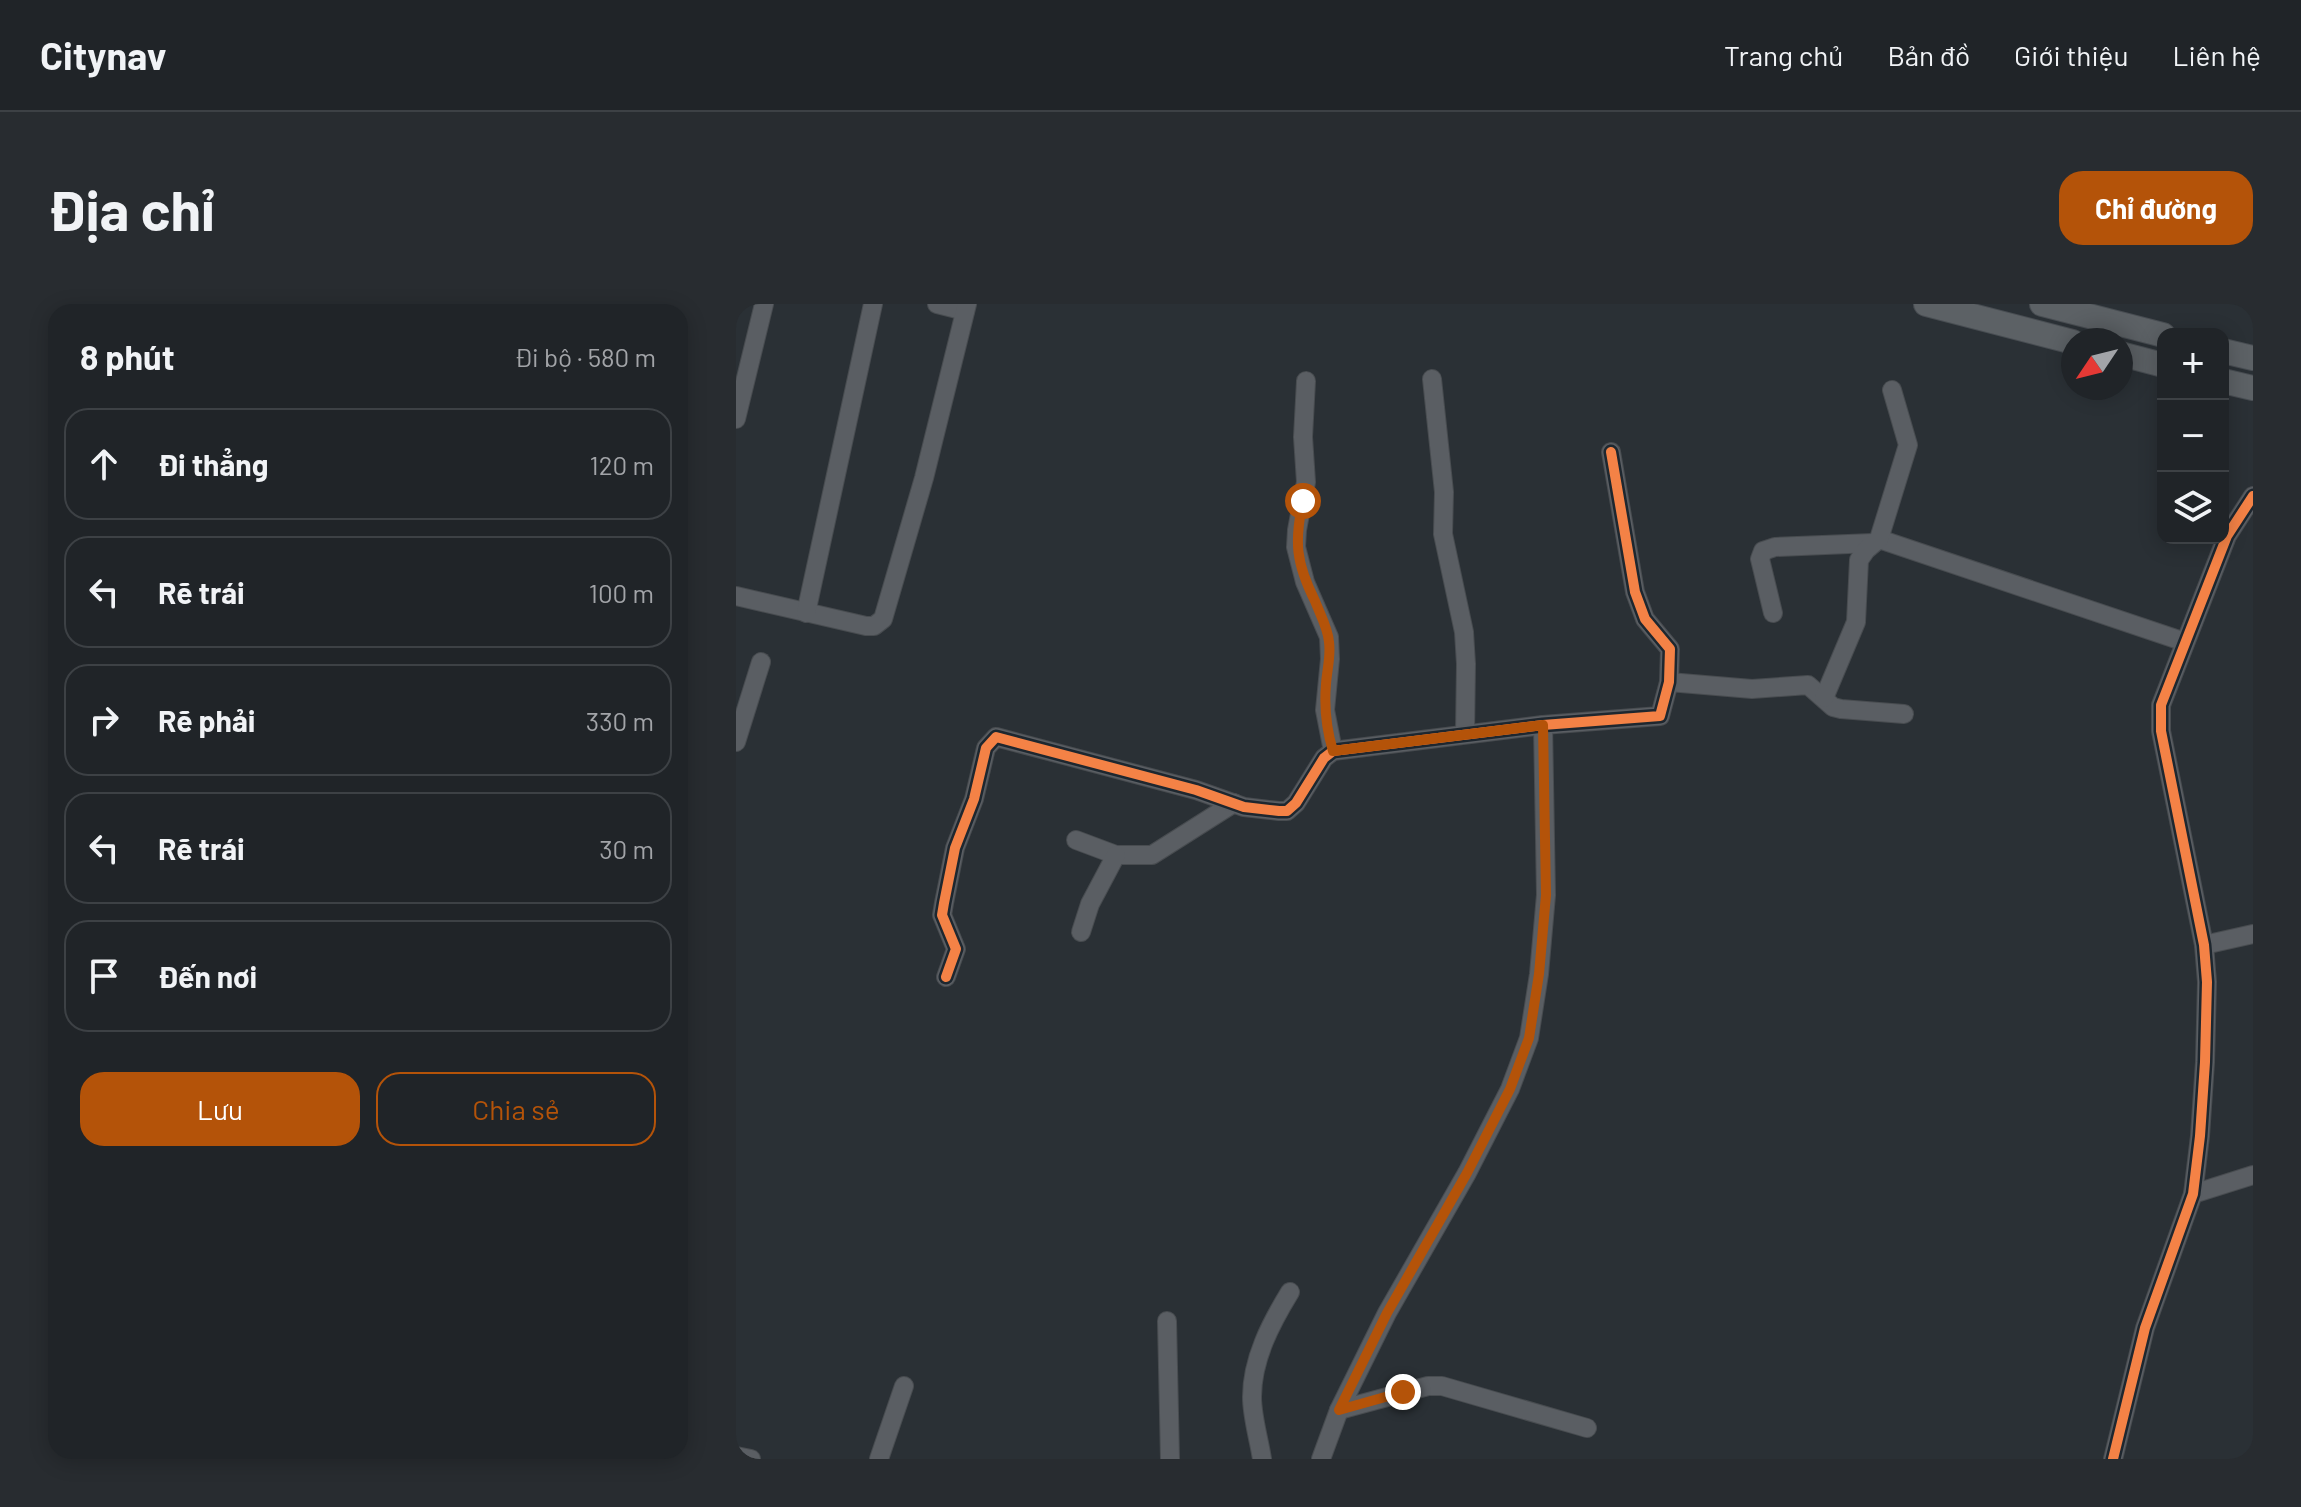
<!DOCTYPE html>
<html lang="vi">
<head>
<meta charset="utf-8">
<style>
  body { margin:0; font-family:Barlow,sans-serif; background:#282c30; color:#f1f3f6 }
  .controls { position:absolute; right:24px; top:24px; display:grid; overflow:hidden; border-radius:16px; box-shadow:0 4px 20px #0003 }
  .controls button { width:72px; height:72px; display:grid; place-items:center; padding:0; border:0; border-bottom:2px solid #3d4145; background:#202428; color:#f1f3f6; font:40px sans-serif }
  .compass { position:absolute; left:1325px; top:24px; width:72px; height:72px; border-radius:50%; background:#202428; box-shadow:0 4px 20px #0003; rotate:235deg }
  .stop { position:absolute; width:24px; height:24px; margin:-18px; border:6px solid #b45309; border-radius:50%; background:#fff }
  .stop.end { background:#b45309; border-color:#fff; box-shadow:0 2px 8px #0008 }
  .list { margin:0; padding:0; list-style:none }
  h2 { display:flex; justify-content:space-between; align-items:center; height:104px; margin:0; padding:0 32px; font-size:34px }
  h2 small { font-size:26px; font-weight:400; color:#a2a4a8 }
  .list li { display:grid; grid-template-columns:52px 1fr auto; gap:24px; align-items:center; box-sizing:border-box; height:112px; margin:0 16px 16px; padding:0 16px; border:2px solid #3d4145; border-radius:24px }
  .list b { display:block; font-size:30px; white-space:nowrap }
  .list em { font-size:26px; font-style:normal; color:#a2a4a8 }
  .actions { display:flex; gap:16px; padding:24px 32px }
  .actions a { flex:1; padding:18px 0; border:2px solid #b45309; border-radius:24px; text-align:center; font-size:28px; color:#b45309 }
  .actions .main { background:#b45309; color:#fff }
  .icon { flex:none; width:44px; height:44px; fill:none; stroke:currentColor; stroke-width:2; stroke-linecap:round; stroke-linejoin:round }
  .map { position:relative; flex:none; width:1517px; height:1155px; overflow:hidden; border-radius:24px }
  header { display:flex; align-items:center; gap:48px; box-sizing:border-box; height:112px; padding:0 40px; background:#202428; border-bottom:2px solid #3d4145 }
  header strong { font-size:38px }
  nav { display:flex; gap:44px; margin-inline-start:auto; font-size:28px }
  .intro { display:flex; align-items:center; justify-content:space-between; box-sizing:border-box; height:192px; padding:0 48px }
  h1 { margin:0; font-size:56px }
  .button { padding:20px 36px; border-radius:24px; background:#b45309; color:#fff; font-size:28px; font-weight:700 }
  main { display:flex; gap:48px; padding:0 48px }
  aside { flex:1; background:#202428; border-radius:24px; box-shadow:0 4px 20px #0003 }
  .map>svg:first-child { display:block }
</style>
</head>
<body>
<header>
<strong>Citynav</strong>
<nav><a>Trang chủ</a><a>Bản đồ</a><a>Giới thiệu</a><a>Liên hệ</a></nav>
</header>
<div class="intro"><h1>Địa chỉ</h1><a class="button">Chỉ đường</a></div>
<main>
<aside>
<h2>8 phút<small>Đi bộ · 580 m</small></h2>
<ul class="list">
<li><svg class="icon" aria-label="ahead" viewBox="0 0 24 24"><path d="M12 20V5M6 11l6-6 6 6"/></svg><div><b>Đi thẳng</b></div><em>120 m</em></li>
<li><svg class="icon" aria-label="left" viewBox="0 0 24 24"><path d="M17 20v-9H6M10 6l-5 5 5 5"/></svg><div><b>Rẽ trái</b></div><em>100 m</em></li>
<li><svg class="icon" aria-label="right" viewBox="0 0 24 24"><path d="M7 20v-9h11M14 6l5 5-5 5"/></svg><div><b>Rẽ phải</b></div><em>330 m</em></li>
<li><svg class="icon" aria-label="left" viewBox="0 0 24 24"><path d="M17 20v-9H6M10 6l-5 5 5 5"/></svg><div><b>Rẽ trái</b></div><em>30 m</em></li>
<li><svg class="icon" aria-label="arrive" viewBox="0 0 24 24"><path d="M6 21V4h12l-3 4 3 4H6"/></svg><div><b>Đến nơi</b></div></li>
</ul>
<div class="actions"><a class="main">Lưu</a><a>Chia sẻ</a></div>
</aside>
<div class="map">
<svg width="1517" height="1155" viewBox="0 0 1517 1155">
  <rect width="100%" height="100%" fill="#2a3035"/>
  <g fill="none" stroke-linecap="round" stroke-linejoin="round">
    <g stroke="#484c50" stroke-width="20">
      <g id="minor">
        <polyline points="201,0 229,7"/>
        <polyline points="696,75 708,188 707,230 728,328 730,360 729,430"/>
        <polyline points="570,77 567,133 570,178 561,226 560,243 569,278 593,333 594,355 589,406 597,447"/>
        <polyline points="0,115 28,0"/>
        <polyline points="1143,235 1449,338"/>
        <polyline points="0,292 130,322 138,322 147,315 188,174 231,0"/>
        <polyline points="70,309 137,0"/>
        <polyline points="1037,309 1024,255 1027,247 1039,243 1137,239"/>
        <polyline points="933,378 1016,385 1072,381 1097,403 1105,405 1168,410"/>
        <polyline points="1088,394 1120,318 1123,256 1130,246 1143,235 1172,141 1156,86"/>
        <polyline points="0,438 25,358"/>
        <polyline points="340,536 380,551 416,551 498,499"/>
        <polyline points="345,628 354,600 380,551"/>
        <polyline points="1468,641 1517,630"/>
        <polyline points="210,673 220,645 206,611 208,599 219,544 238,495 250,444 260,433 460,486 508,503 543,507 551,507 560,499 588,454 597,447 807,421 924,412 933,378 934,345 909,315 899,288 875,148"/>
        <polyline points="1457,890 1517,871"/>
        <polyline points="431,1017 434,1155"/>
        <polyline points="603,1106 692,1082 706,1082 851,1124"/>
        <polyline points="0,1152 15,1155"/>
        <polyline points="143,1155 168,1082"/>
        <path d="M 526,1155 C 523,1135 516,1113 516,1093 C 516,1055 535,1019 554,988"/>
        <polyline points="585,1155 603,1106 651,1009 731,869 774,785 793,734 803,670 810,591 807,421"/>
        <polyline points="1377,1155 1409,1024 1457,890 1464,832 1469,758 1471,678 1468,641 1425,427 1425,401 1491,232 1517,192"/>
      </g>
    </g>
    <g stroke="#484d52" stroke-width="26">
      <g id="major">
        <polyline points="1190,0 1337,38"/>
        <polyline points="1306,0 1427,31"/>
        <polyline points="1487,47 1517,54"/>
        <polyline points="1385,50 1427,61"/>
        <polyline points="1487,77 1517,84"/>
      </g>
    </g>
    <use href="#minor" stroke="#5a5e63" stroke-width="18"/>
    <use href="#major" stroke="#5c6165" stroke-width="24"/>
    <g stroke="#1e272f" stroke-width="15">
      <g id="cycleway">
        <polyline points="210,673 220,645 206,611 208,599 219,544 238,495 250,444 260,433 460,486 508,503 543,507 551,507 560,499 588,454 597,447 807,421 924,412 933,378 934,345 909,315 899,288 875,148"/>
        <polyline points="1377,1155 1409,1024 1457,890 1464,832 1469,758 1471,678 1468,641 1425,427 1425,401 1491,232 1517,192"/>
      </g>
    </g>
    <use href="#cycleway" stroke="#f48246" stroke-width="10"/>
  </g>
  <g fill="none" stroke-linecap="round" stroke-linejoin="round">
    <path stroke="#b45309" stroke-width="10" d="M 567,197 C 558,238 560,259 579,297 C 584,310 592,324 593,338 C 595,353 591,365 590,380 C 588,404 590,424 597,447 L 807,421 L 810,591 L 803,670 L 793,734 L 774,785 L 731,869 L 651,1009 L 603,1106 L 667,1088"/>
  </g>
</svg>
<div class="controls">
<button>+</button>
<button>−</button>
<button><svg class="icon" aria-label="layers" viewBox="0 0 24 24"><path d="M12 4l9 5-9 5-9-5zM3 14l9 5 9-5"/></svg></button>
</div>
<svg class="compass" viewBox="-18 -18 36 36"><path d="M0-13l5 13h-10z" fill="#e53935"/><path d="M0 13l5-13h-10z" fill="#a2a4a8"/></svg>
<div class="stop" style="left:567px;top:197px"></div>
<div class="stop end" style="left:667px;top:1088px"></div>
</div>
</main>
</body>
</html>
